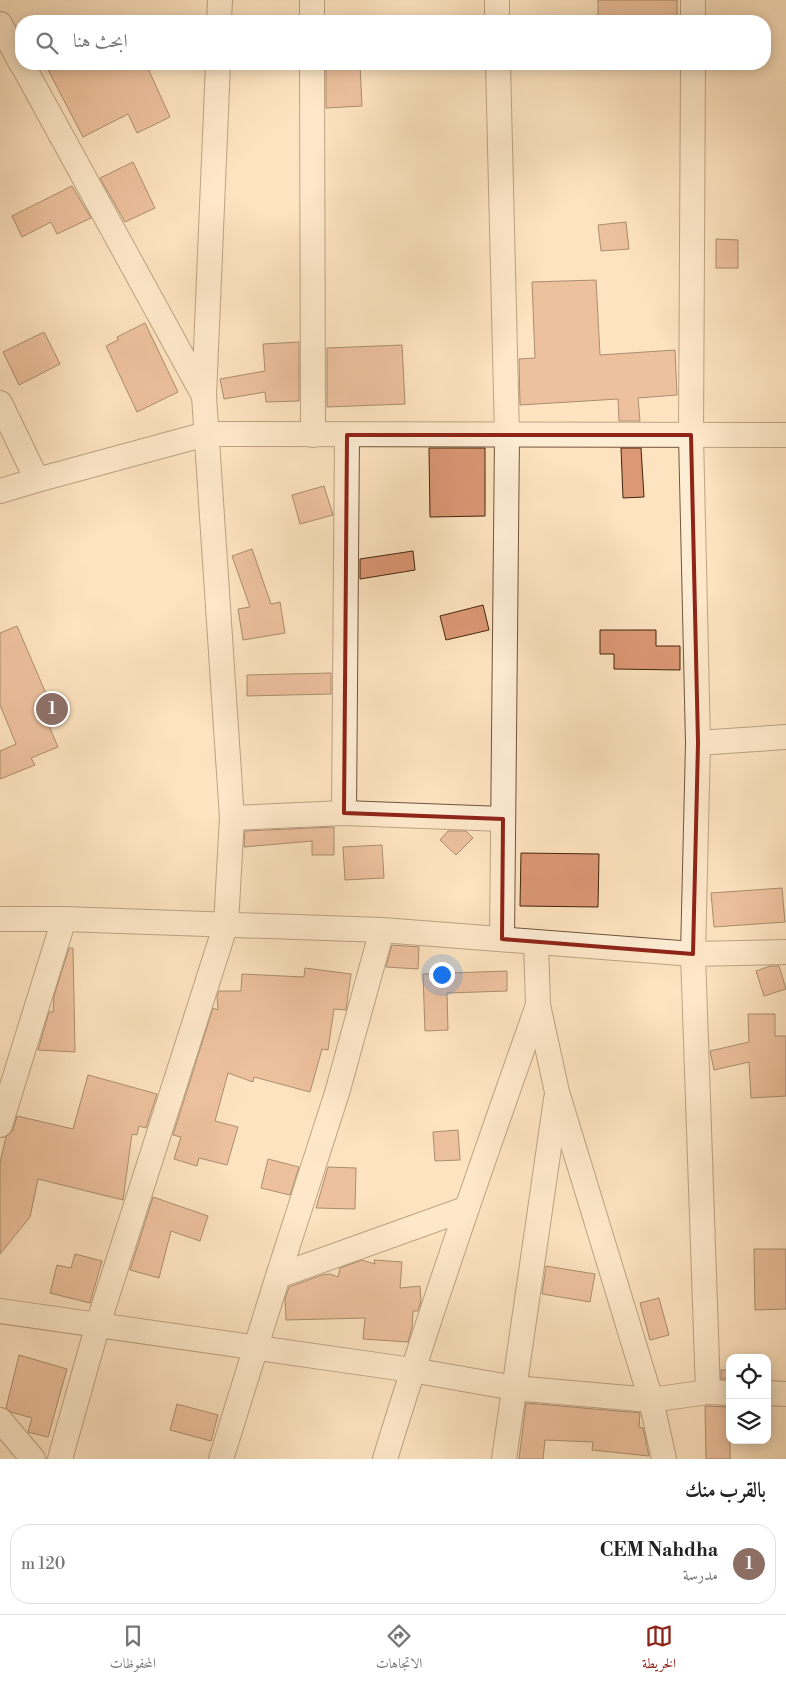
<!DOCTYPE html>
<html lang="ar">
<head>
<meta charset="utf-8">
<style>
  body { margin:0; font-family:"Libre Bodoni",Amiri,serif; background:#f2f2f2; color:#222; direction:rtl }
  .controls { position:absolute; right:15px; bottom:15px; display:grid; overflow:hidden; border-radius:10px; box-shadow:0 2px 12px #0003 }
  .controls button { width:45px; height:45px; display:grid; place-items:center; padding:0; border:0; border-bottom:1px solid #e0e0e0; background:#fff; color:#222; font:25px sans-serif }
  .you { position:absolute; left:441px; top:974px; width:18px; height:18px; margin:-12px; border:4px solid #fff; border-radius:50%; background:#1a73e8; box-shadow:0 0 0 8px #1a73e833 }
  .badge { display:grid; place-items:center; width:32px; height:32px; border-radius:50%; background:#8f2418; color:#fff; font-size:16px; font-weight:700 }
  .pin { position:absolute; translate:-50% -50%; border:2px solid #fff; box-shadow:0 1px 5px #0006 }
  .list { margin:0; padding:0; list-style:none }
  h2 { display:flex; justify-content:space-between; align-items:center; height:65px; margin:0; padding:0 20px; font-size:21px }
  h2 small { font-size:16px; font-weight:400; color:#767676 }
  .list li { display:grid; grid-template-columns:32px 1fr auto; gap:15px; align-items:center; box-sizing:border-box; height:80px; margin:0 10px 10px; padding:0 10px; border:1px solid #e0e0e0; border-radius:20px }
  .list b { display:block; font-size:19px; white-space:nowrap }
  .list p { margin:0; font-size:16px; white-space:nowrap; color:#767676 }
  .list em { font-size:16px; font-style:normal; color:#767676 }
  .icon { flex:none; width:28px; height:28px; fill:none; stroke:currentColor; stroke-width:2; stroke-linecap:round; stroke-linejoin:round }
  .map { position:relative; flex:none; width:786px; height:1459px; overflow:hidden; direction:ltr }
  .search { position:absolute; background:#fff; box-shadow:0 2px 12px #0003; left:15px; right:15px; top:15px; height:55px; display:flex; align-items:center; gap:12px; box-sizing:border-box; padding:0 18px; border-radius:20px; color:#767676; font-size:19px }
  .sheet { height:155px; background:#fff }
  nav { display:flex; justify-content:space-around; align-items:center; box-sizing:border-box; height:70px; border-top:1px solid #e0e0e0; background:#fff; font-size:14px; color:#767676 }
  nav a { display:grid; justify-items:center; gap:2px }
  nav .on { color:#8f2418 }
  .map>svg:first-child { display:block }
</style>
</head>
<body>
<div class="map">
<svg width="786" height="1459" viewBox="0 0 786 1459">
  <rect width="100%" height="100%" fill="#fde3bf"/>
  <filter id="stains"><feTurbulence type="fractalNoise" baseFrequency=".004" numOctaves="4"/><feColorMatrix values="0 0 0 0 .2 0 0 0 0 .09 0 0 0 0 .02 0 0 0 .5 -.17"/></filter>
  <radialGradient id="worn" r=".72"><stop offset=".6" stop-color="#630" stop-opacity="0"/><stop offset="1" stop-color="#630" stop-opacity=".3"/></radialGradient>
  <g fill="#dc9775" stroke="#42260f">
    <rect x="598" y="0" width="79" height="21"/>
    <polygon points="45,64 146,64 170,117 137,133 128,114 83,137"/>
    <polygon points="326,64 360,64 362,106 326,108"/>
    <polygon points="133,162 155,208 125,222 100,178"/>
    <polygon points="72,186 91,218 57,234 51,222 22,237 12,216"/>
    <polygon points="626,222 629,249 601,251 598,225"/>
    <polygon points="716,239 738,240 738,268 716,268"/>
    <polygon points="596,280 600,355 675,350 677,395 638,398 640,421 619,421 618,399 520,405 519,359 535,358 532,282"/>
    <polygon points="145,323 178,392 137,412 106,346 118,340 117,337"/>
    <polygon points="44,332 60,364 19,385 3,352"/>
    <polygon points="299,342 299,401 266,402 265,392 224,399 220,379 265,371 263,344"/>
    <polygon points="402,345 405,404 327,407 327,348"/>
    <polygon points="429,448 485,448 485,516 430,517"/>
    <polygon points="621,448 641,448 644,497 623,498"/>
    <polygon points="324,486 333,515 300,524 292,495"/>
    <polygon points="252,549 271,604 280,602 285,633 243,640 238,609 250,607 232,556"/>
    <polygon points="413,551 415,570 360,579 360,559"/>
    <polygon points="483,605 489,630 446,640 440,616"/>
    <polygon points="17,626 53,710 44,714 58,747 31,758 35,765 0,779 0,751 16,744 0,705 0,633"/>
    <polygon points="600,630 656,630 656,646 680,646 680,670 614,669 614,654 600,654"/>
    <polygon points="331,673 331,694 247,696 247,675"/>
    <polygon points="334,827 334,855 312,855 312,841 244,847 245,831"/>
    <polygon points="448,831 466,831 473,838 456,855 440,840"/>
    <polygon points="382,845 384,878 345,880 343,847"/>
    <polygon points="521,853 599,854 598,907 520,906"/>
    <polygon points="782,888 785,922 714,927 711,893"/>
    <polygon points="392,945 419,947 418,969 386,967"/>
    <polygon points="69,948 73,948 75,1052 38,1050 49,1012 53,1012 54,996"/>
    <polygon points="770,966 779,966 786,989 764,996 756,971"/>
    <polygon points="305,968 351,974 346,1010 334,1009 328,1050 322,1049 310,1092 254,1077 253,1082 228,1073 215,1121 238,1127 227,1165 199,1158 197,1166 174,1159 181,1137 173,1135 213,1008 218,1010 217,996 219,991 241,991 242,974 304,977"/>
    <polygon points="507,971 507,991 447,993 448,1030 425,1031 423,974"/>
    <polygon points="748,1014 775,1014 775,1036 786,1036 786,1096 751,1098 749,1062 714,1070 710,1051 749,1042"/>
    <polygon points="88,1075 157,1094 146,1128 139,1126 137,1135 132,1134 123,1200 38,1179 30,1217 0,1254 0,1163 6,1137 13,1130 17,1116 73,1129"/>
    <polygon points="458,1130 460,1160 435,1161 433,1132"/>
    <polygon points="268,1159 299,1167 290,1195 261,1188"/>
    <polygon points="328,1167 356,1168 355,1209 316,1208"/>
    <polygon points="153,1197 208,1216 200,1241 171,1231 159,1278 130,1270"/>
    <polygon points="754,1249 786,1249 786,1309 755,1310"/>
    <polygon points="75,1254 102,1261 90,1303 50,1293 57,1265 71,1268"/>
    <polygon points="362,1260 375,1264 374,1260 402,1262 400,1288 420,1286 421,1301 418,1311 413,1311 412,1328 408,1342 363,1339 365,1318 286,1320 285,1299 289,1287 322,1275 330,1274 338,1277 340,1268"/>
    <polygon points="546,1266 595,1274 590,1302 542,1294"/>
    <polygon points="659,1298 669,1335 650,1340 640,1303"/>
    <polygon points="19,1355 67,1369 48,1437 28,1432 32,1418 11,1412 6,1408"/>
    <rect x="721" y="1370" width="9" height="9"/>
    <polygon points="526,1403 640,1413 639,1427 643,1428 649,1456 592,1450 593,1442 545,1440 543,1459 519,1459"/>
    <polygon points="177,1404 218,1415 211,1441 170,1430"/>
    <polygon points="705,1406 730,1407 730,1459 706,1459"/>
  </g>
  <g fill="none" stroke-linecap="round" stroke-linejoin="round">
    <g stroke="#71553b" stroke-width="26">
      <g id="street">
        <polyline points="312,0 312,21"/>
        <polyline points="497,0 497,21"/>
        <polyline points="219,21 220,0"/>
        <polyline points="693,21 693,0"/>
        <polyline points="0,24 21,63"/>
        <polyline points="22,64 204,396"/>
        <polyline points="312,64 313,435"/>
        <polyline points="498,64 507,435 502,939"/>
        <polyline points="693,64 691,435 698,743 693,954 708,1392"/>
        <polyline points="0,403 37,480"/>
        <polyline points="0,491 37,480 206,434 786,435"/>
        <polyline points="698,743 786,737"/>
        <polyline points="344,813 347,435"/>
        <polyline points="232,818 344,813 503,819"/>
        <polyline points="0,919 64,919 382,930 693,954 786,952"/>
        <polyline points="536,942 538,1005 557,1092 651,1400 664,1459"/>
        <polyline points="0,1125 64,919"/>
        <polyline points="278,1276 465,1209"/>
        <polyline points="0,1311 412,1370 514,1388 651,1400 708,1392 730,1393"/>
        <polyline points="767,1393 786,1394"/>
        <polyline points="0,1420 33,1459"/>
        <polyline points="60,1459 98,1324 226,924 232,818 204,396 218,64"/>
        <polyline points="221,1459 278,1276 337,1093 382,930"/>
        <path d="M 385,1459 C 432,1306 485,1155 538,1005"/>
        <polyline points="504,1459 556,1099"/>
      </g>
    </g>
    <use href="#street" stroke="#feedd5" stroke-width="24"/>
  </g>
  <path d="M0 0H786V1459H0ZM 347,435 L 691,435 L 698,743 L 693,954 L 502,939 L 503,819 L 344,813 Z" fill="#fde3bf" fill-opacity=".55" fill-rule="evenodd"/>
  <path fill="none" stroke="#8f2418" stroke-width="4" stroke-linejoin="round" d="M 347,435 L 691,435 L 698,743 L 693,954 L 502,939 L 503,819 L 344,813 Z"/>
  <rect width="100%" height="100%" filter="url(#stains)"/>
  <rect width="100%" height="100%" fill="url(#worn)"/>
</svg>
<div class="controls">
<button><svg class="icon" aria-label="locate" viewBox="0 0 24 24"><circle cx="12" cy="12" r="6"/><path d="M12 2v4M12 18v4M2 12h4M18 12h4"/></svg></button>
<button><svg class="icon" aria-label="layers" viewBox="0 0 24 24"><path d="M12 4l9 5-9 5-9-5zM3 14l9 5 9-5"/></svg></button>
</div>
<div class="you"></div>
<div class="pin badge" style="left:52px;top:709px;background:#8d6e63">1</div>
<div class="search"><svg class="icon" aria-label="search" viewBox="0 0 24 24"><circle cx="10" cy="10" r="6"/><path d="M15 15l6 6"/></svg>ابحث هنا</div>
</div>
<section class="sheet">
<h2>بالقرب منك<small></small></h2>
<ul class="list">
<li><span class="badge" style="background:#8d6e63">1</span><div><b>CEM Nahdha</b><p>مدرسة</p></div><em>120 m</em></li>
</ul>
</section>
<nav>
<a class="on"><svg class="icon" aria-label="map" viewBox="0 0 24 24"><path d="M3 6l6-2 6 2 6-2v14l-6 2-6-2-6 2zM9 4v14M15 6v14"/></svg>الخريطة</a>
<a><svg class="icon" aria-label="directions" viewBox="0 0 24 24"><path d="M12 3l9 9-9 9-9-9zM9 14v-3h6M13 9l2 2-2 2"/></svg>الاتجاهات</a>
<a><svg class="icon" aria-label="saved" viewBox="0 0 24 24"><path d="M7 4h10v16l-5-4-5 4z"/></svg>المحفوظات</a>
</nav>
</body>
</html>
